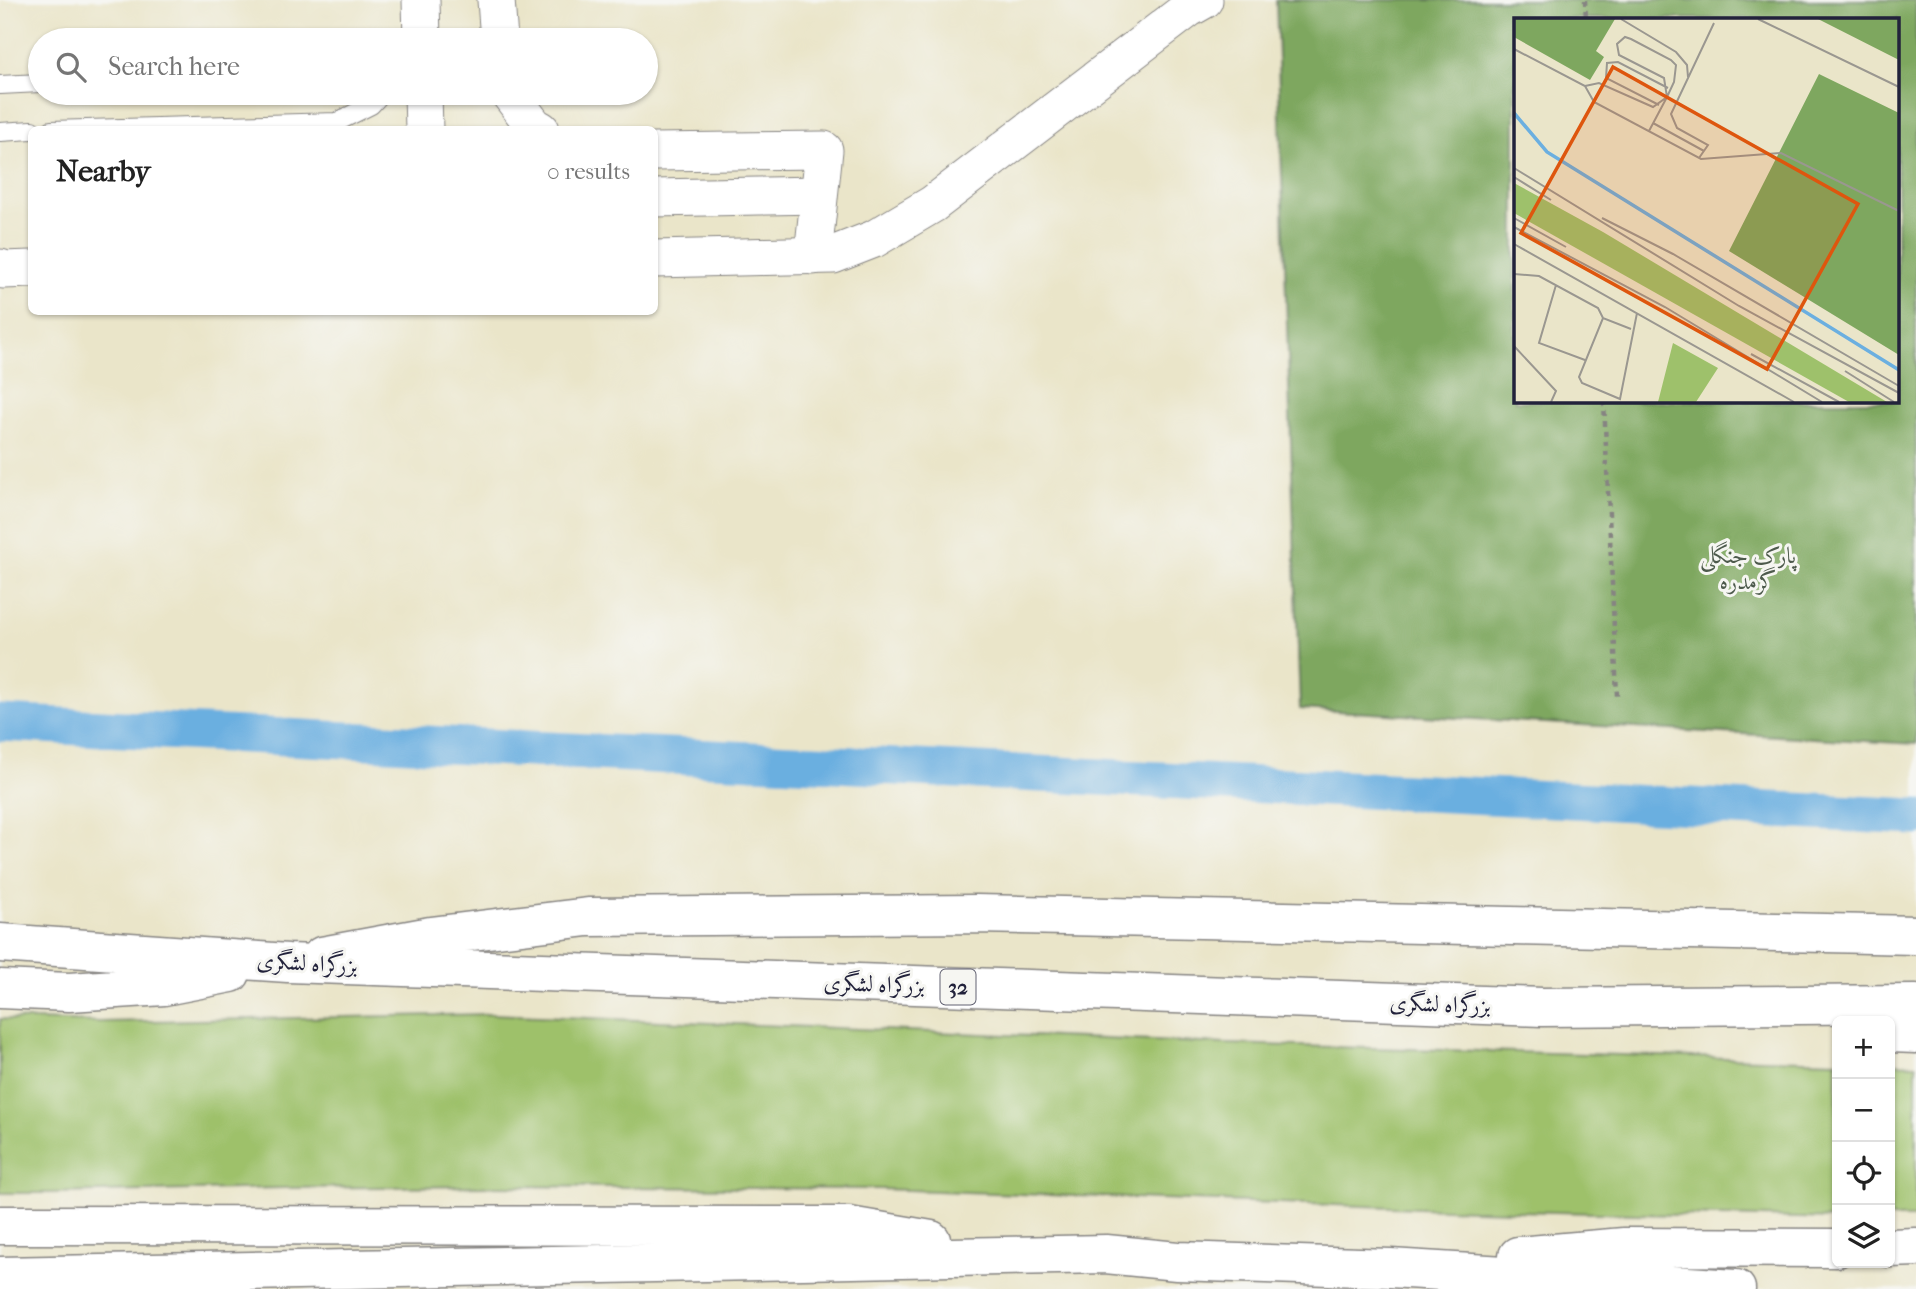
<!DOCTYPE html>
<html lang="en">
<head>
<meta charset="utf-8">
<style>
  body { margin:0; font-family:"IM FELL French Canon",Amiri,serif; background:#f2f2f2; color:#222 }
  .controls { position:absolute; right:21px; bottom:21px; display:grid; overflow:hidden; border-radius:10px; box-shadow:0 2px 5px #0004 }
  .controls button { width:63px; height:63px; display:grid; place-items:center; padding:0; border:0; border-bottom:2px solid #e0e0e0; background:#fff; color:#222; font:35px sans-serif }
  .list { margin:0; padding:0; list-style:none }
  h2 { display:flex; justify-content:space-between; align-items:center; height:91px; margin:0; padding:0 28px; font-size:30px }
  h2 small { font-size:23px; font-weight:400; color:#767676 }
  .icon { flex:none; width:38px; height:38px; fill:none; stroke:currentColor; stroke-width:2; stroke-linecap:round; stroke-linejoin:round }
  .map { position:relative; flex:none; width:1916px; height:1289px; overflow:hidden }
  .search { position:absolute; background:#fff; box-shadow:0 2px 5px #0004; left:28px; top:28px; width:630px; height:77px; display:flex; align-items:center; gap:18px; box-sizing:border-box; padding:0 24px; border-radius:38px; color:#767676; font-size:26px }
  .panel { position:absolute; background:#fff; box-shadow:0 2px 5px #0004; left:28px; top:126px; width:630px; height:189px; border-radius:10px }
  .map>svg:first-child { display:block }
</style>
</head>
<body>
<div class="map">
<svg width="1916" height="1289" viewBox="0 0 1916 1289">
  <rect width="100%" height="100%" fill="#f6f6f2"/>
  <filter id="ink" filterUnits="userSpaceOnUse"><feTurbulence type="fractalNoise" baseFrequency=".0143" numOctaves="2"/><feDisplacementMap in="SourceGraphic" scale="14" xChannelSelector="R" yChannelSelector="G"/><feConvolveMatrix kernelMatrix="1 2 1 2 8 2 1 2 1" color-interpolation-filters="sRGB"/></filter>
  <filter id="wash" filterUnits="userSpaceOnUse"><feTurbulence type="fractalNoise" baseFrequency=".00686" numOctaves="4" result="noise"/><feDisplacementMap in="SourceGraphic" scale="28" xChannelSelector="R" yChannelSelector="G"/><feGaussianBlur stdDeviation="1.57" result="paint"/><feColorMatrix in="noise" values="0 0 0 0 0 0 0 0 0 0 0 0 0 0 0 0 0 1.4 0 .05"/><feComposite in="paint" operator="in"/></filter>
  <g filter="url(#wash)">
    <rect width="100%" height="100%" fill="#eae5c9"/>
    <g fill="#9ec16b" stroke="#607253" stroke-width="2">
      <polygon points="491,1014 1227,1044 1837,1061 1837,1219 1475,1210 879,1189 490,1186 283,1188 51,1193 0,1193 0,1019 100,1022"/>
      <polygon points="1890,1063 1916,1064 1916,1218 1890,1218"/>
    </g>
    <path fill="#7ea75f" stroke="#50644d" stroke-width="2" fill-rule="evenodd" d="M 1276,0 L 1916,0 L 1916,744 L 1300,709 ZM 1515,19 L 1897,19 L 1897,401 L 1515,401 Z"/>
    <g fill="none" stroke-linecap="round" stroke-linejoin="round">
      <polyline stroke="#6bafe0" stroke-width="37" points="0,723 1916,817"/>
    </g>
  </g>
  <g filter="url(#ink)">
    <g fill="none" stroke-linecap="round" stroke-linejoin="round">
      <g stroke="#868482" stroke-width="20">
        <g id="lane">
          <polyline points="0,85 40,83"/>
          <polyline points="51,130 337,122 371,105 382,93"/>
          <polyline points="0,132 32,130"/>
        </g>
      </g>
      <g stroke="#868482" stroke-width="39">
        <g id="street">
          <polyline points="421,0 422,40"/>
          <polyline points="496,0 499,40"/>
          <polyline points="423,93 424,130"/>
          <polyline points="509,93 534,126 541,130"/>
          <polyline points="654,152 824,150 813,256"/>
          <polyline points="654,198 819,195"/>
          <polyline points="654,259 833,255 874,239 933,204 1188,9 1204,0"/>
          <polyline points="0,268 3,270 32,269"/>
        </g>
      </g>
      <g stroke="#868482" stroke-width="41">
        <polyline id="secondary" points="322,956 431,936 588,917 976,914 1916,935"/>
      </g>
      <g stroke="#868482" stroke-width="41">
        <g id="highway">
          <polyline points="0,943 288,963 1542,1007 1916,1004"/>
          <polyline points="0,989 69,992 164,986 231,973"/>
          <polyline points="1890,1033 1916,1034"/>
          <polyline points="0,1225 849,1226 931,1240"/>
          <polyline points="1890,1248 1916,1247"/>
          <polyline points="1518,1256 1624,1247 1837,1248"/>
          <polyline points="0,1276 1106,1254 1177,1261 1390,1268 1736,1289"/>
        </g>
      </g>
      <g stroke="#868482" stroke-width="4.5" stroke-dasharray="5 5" stroke-linecap="butt">
        <polyline points="1585,0 1586,19"/>
        <polyline points="1604,401 1617,696"/>
      </g>
      <use href="#lane" stroke="#fff" stroke-width="18"/>
      <use href="#street" stroke="#fff" stroke-width="37"/>
      <use href="#secondary" stroke="#fff" stroke-width="38"/>
      <use href="#highway" stroke="#fff" stroke-width="38"/>
    </g>
  </g>
  <g text-anchor="middle" dominant-baseline="central" stroke-width="6" stroke-linejoin="round" paint-order="stroke">
    <rect fill="#f6f6f2" stroke="#626272" stroke-width="2" x="940.5" y="969.5" width="35" height="35" rx="5"/>
    <g font-size="21" font-weight="bold" fill="#22223b">
      <text x="958" y="987">32</text>
    </g>
    <g font-size="23" fill="#4d5a4c" stroke="#f6f6f2">
      <text x="1748" y="555">پارک جنگلی<tspan x="1748" dy="26">گرمدره</tspan></text>
    </g>
    <g font-size="23" fill="#22223b" stroke="#f6f6f2">
      <text transform="translate(307 963) rotate(3)">بزرگراه لشگری</text>
      <text transform="translate(874 984) rotate(2)">بزرگراه لشگری</text>
      <text transform="translate(1440 1004) rotate(2)">بزرگراه لشگری</text>
    </g>
  </g>
  <g transform="translate(1514 18)">
    <rect width="385" height="385" fill="#eae5c9"/>
    <path d="M 0,165 L 89,214 L 373,384 L 335,384 L 0,195 ZM 159,325 L 204,350 L 182,384 L 144,384 Z" fill="#9ec16b"/>
    <path d="M 0,1 L 101,1 L 82,33 L 90,39 L 76,62 L 0,19 ZM 304,1 L 385,1 L 385,42 L 308,3 ZM 305,56 L 385,95 L 385,337 L 215,233 Z" fill="#7ea75f"/>
    <path fill="none" stroke="#6bafe0" stroke-width="3.5" d="M 0,95 L 33,134 L 385,352"/>
    <path fill="none" stroke="#9a9790" stroke-width="2" d="M 107,1 L 162,34 L 173,47 L 174,59M 244,1 L 385,69M 0,31 L 71,68 L 80,84 L 187,141 L 267,135 L 385,193M 71,68 L 85,65 L 139,89 L 153,79 L 150,60 L 105,37 L 103,26 L 111,19 L 117,21 L 157,42 L 162,47 L 160,64 L 153,79 L 135,113M 145,87 L 92,60 L 93,45 L 104,44 L 154,70M 139,105 L 190,133M 185,140 L 194,127 L 163,110 L 157,96 L 200,5M 0,150 L 225,288 L 385,375M 0,159 L 37,182M 0,200 L 52,229M 88,200 L 159,236 L 385,368M 0,209 L 151,289 L 308,384M 0,226 L 280,384M 0,256 L 25,258 L 84,290 L 89,300M 42,267 L 25,325 L 71,342M 117,311 L 89,300 L 65,359 L 68,365 L 106,381 L 123,295M 0,328 L 42,373 L 37,384M 237,336 L 325,384M 331,353 L 380,384"/>
    <path fill="#de560e" fill-opacity="0.15" stroke="#de560e" stroke-width="3.5" d="M 99,49 L 344,186 L 253,351 L 7,215 Z"/>
    <rect width="385" height="385" fill="none" stroke="#22223b" stroke-width="3.5"/>
  </g>
</svg>
<div class="controls">
<button>+</button>
<button>−</button>
<button><svg class="icon" aria-label="locate" viewBox="0 0 24 24"><circle cx="12" cy="12" r="6"/><path d="M12 2v4M12 18v4M2 12h4M18 12h4"/></svg></button>
<button><svg class="icon" aria-label="layers" viewBox="0 0 24 24"><path d="M12 4l9 5-9 5-9-5zM3 14l9 5 9-5"/></svg></button>
</div>
<div class="search"><svg class="icon" aria-label="search" viewBox="0 0 24 24"><circle cx="10" cy="10" r="6"/><path d="M15 15l6 6"/></svg>Search here</div>
<section class="panel">
<h2>Nearby<small>0 results</small></h2>
<ul class="list">
</ul>
</section>
</div>
</body>
</html>
